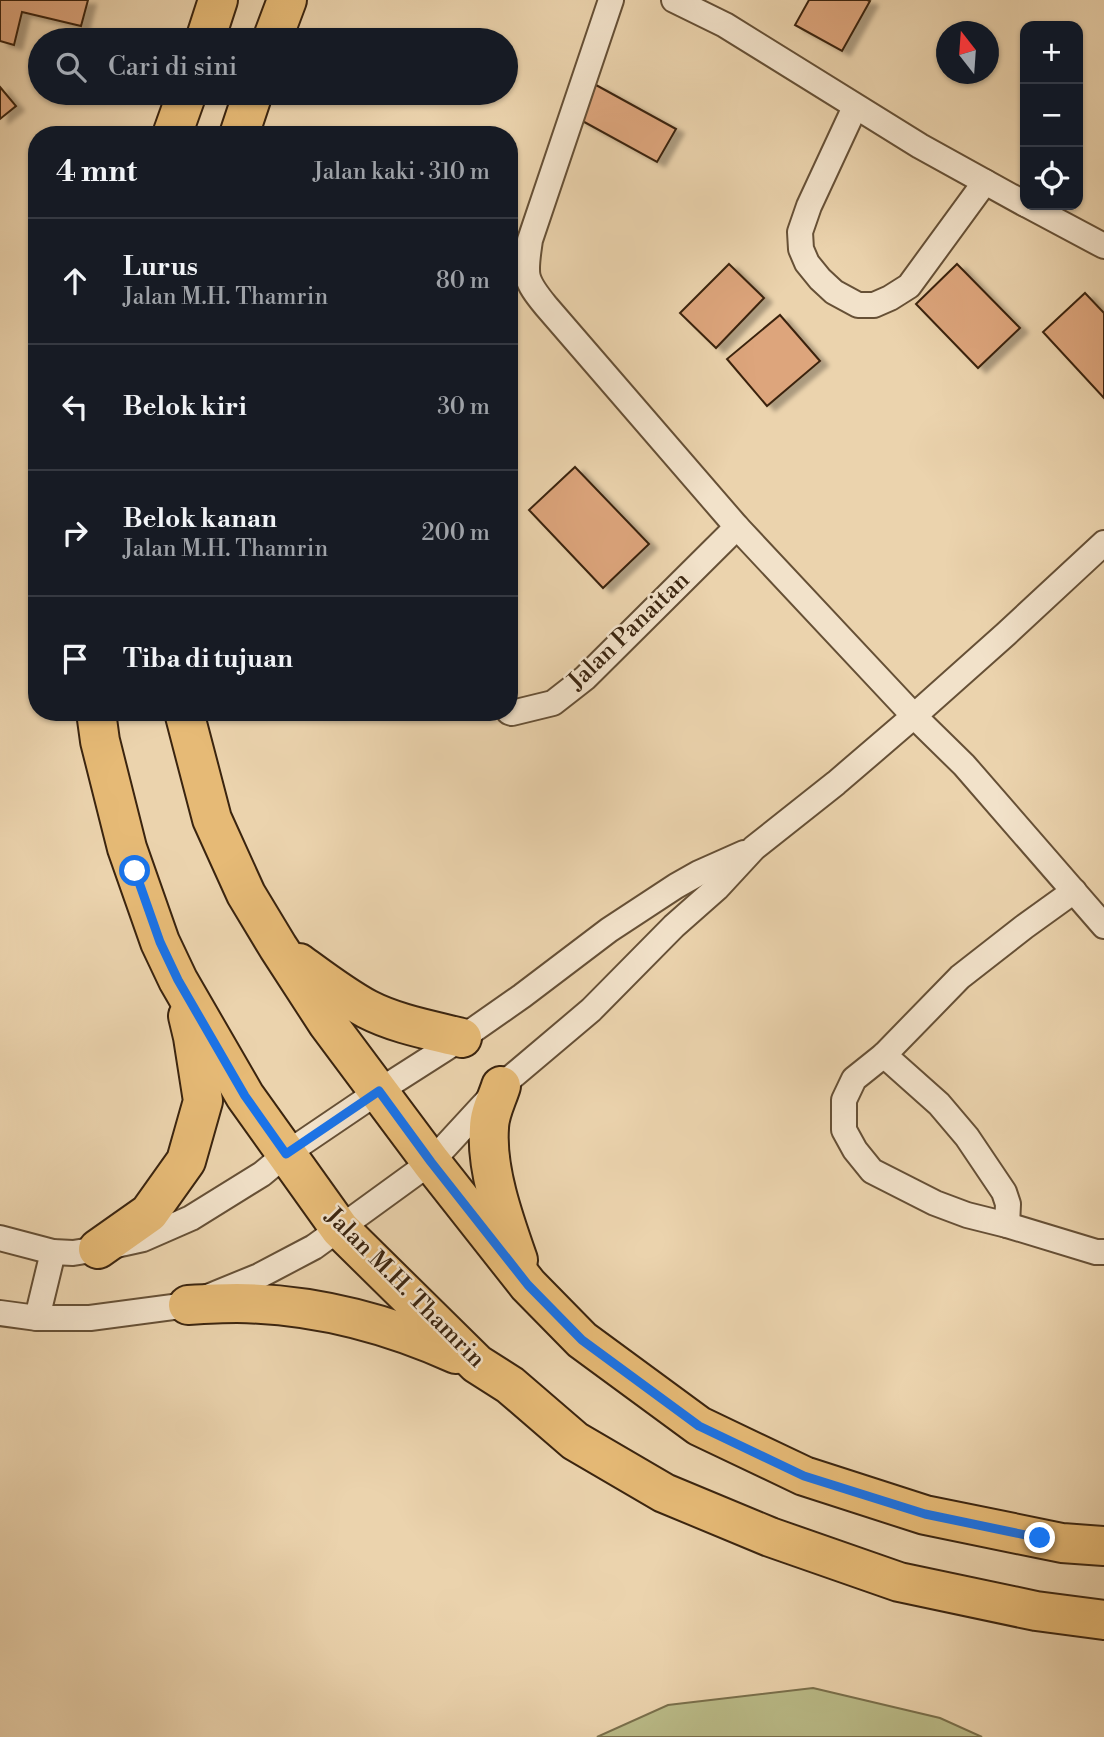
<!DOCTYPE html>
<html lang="id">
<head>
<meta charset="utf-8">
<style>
  body { margin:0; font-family:"Libre Bodoni",serif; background:#20242c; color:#f1f3f6 }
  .controls { position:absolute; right:21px; top:21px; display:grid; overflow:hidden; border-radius:14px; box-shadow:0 2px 5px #0004 }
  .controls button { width:63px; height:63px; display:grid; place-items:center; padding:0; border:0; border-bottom:2px solid #363941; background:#171b24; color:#f1f3f6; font:35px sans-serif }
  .compass { position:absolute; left:936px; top:21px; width:63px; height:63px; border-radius:50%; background:#171b24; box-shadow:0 2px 5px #0004; rotate:343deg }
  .stop { position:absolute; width:21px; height:21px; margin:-16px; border:5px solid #1a73e8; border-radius:50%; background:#fff }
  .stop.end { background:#1a73e8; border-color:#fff; box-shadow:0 2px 7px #0008 }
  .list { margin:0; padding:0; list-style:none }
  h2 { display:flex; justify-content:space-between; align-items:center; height:91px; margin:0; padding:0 28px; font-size:30px }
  h2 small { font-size:23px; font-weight:400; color:#9ea1a6 }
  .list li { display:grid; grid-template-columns:46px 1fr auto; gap:21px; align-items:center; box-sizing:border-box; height:126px; padding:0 28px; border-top:2px solid #363941 }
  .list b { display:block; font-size:26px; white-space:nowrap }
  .list p { margin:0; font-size:23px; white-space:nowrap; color:#9ea1a6 }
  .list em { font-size:23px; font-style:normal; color:#9ea1a6 }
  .icon { flex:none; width:38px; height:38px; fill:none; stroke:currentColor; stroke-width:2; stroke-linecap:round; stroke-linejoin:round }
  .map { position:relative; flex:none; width:1104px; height:1737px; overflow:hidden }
  .search { position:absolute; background:#171b24; box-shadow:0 2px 5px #0004; left:28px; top:28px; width:490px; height:77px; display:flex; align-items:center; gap:18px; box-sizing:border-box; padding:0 24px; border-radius:38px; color:#9ea1a6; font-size:26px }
  .panel { position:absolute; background:#171b24; box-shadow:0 2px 5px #0004; left:28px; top:126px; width:490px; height:595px; border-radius:28px }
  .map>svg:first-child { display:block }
</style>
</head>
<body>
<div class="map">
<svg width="1104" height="1737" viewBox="0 0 1104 1737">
  <defs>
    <filter id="shadow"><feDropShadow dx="8" dy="4.5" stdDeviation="2" flood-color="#0004"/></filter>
  </defs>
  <rect width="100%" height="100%" fill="#ebd3ad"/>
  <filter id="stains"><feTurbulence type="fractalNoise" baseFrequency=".00286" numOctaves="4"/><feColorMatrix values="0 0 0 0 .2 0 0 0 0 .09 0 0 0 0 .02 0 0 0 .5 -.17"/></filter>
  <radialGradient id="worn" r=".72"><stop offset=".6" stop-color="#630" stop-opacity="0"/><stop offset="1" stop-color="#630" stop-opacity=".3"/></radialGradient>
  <polygon fill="#babb88" stroke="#7a704c" stroke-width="2" points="813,1688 940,1718 982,1737 597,1737 668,1705"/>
  <g fill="#dda57b" stroke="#3a240f" stroke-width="2" filter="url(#shadow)">
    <polygon points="0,0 88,0 81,26 22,12 14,45 0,41"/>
    <polygon points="809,0 867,0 870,1 842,51 795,25"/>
    <polygon points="596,85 676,129 657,162 577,118"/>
    <polygon points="0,87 16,106 0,119"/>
    <polygon points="729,264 764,298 716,348 680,313"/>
    <polygon points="957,264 1020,328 978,368 916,304"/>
    <polygon points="1085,293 1104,313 1104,398 1043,332"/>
    <polygon points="780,315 820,361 767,406 727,359"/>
    <polygon points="575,467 649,544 603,588 529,510"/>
  </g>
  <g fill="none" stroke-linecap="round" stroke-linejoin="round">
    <g stroke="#665036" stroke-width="28">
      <g id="street">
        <path d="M 611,0 L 530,240 C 525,275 523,278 546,306 L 737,527 L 914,716 L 964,765 L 1104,926"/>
        <polyline points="674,0 725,25 920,146 1025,204"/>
        <polyline points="855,107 809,206 800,232 801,249 807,263 820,279 834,292 858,305 874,305 890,298 909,286 985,182"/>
        <polyline points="1027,205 1104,246"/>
        <polyline points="509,712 512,713 553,703 585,678 737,527"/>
        <polyline points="1074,891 1024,927 960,977 884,1055 854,1079 844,1100 844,1130 855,1150 872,1171 935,1203 967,1215 1007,1225 1096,1252 1104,1252"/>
        <polyline points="884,1055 939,1104 967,1137 1004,1192 1008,1204 1007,1225"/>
        <polyline points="0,1238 53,1252 73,1253 98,1249 143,1239 191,1218 262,1174 286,1154 379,1091 462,1038 522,996 609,930 676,886 699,873 744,853"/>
        <polyline points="0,1313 37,1318 90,1318 188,1305 259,1276 314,1247 431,1162 501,1086 591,1010 674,926 717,888 754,848 836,783 914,716 1006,634 1104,543"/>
        <polyline points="37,1318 53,1252"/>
      </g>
    </g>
    <g stroke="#3a240f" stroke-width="42">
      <g id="primary">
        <polyline points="205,40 218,0"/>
        <polyline points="272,40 287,0"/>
        <polyline points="172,135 187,93"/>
        <polyline points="239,135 253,93"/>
        <polyline points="96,712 100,741 127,848 160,942 178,980 245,1096 340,1229 477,1364 510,1385 575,1441 664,1493 770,1537 899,1582 1036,1611 1104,1620"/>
        <polyline points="184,712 212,819 246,894 278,947 328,1024 431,1162 528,1285 582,1340 699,1426 804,1476 925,1515 1062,1543 1104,1546"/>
        <path d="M 299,963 C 321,979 343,996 367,1009 C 396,1024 430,1030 462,1038"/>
        <path d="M 501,1086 C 497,1099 489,1114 489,1128 C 486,1170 504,1220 518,1260"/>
        <polyline points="98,1249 149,1213 186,1161 203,1101 193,1037 188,1016"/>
        <path d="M 188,1305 C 204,1304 221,1303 237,1303 C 313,1304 387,1323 456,1354"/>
      </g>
    </g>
    <use href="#street" stroke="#f2e2ca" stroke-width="24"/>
    <use href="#primary" stroke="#e6ba76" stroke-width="38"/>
  </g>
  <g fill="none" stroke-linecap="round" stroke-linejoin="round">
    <polyline stroke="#1a73e8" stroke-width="9" points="135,871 160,942 178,980 245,1096 286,1154 379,1091 431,1162 528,1285 582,1340 699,1426 804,1476 925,1514 1040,1538"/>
  </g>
  <g text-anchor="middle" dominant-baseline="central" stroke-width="5" stroke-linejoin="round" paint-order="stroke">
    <g font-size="24" fill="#3a240f" stroke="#f2e2ca">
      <text transform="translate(629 631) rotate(-44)">Jalan Panaitan</text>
      <text transform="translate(405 1288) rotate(45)">Jalan M.H. Thamrin</text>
    </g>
  </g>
  <rect width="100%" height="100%" filter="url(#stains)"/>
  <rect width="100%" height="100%" fill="url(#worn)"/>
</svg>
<div class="controls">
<button>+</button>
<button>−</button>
<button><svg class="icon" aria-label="locate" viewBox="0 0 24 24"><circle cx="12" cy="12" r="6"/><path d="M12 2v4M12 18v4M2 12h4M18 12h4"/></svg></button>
</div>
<svg class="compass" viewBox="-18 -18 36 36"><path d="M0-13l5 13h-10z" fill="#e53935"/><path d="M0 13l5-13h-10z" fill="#9ea1a6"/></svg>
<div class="stop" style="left:135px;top:871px"></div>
<div class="stop end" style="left:1040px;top:1538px"></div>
<div class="search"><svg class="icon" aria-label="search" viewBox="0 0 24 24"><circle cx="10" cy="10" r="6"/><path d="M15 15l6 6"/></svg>Cari di sini</div>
<section class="panel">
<h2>4 mnt<small>Jalan kaki · 310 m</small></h2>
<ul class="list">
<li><svg class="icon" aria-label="ahead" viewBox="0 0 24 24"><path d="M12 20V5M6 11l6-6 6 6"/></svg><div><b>Lurus</b><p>Jalan M.H. Thamrin</p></div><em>80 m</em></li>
<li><svg class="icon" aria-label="left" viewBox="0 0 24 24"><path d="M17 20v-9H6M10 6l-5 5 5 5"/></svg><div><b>Belok kiri</b></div><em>30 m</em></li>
<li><svg class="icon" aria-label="right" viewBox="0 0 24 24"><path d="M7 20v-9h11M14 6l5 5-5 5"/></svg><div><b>Belok kanan</b><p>Jalan M.H. Thamrin</p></div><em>200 m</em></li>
<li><svg class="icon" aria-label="arrive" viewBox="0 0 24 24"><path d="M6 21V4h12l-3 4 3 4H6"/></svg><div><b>Tiba di tujuan</b></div></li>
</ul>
</section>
</div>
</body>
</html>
